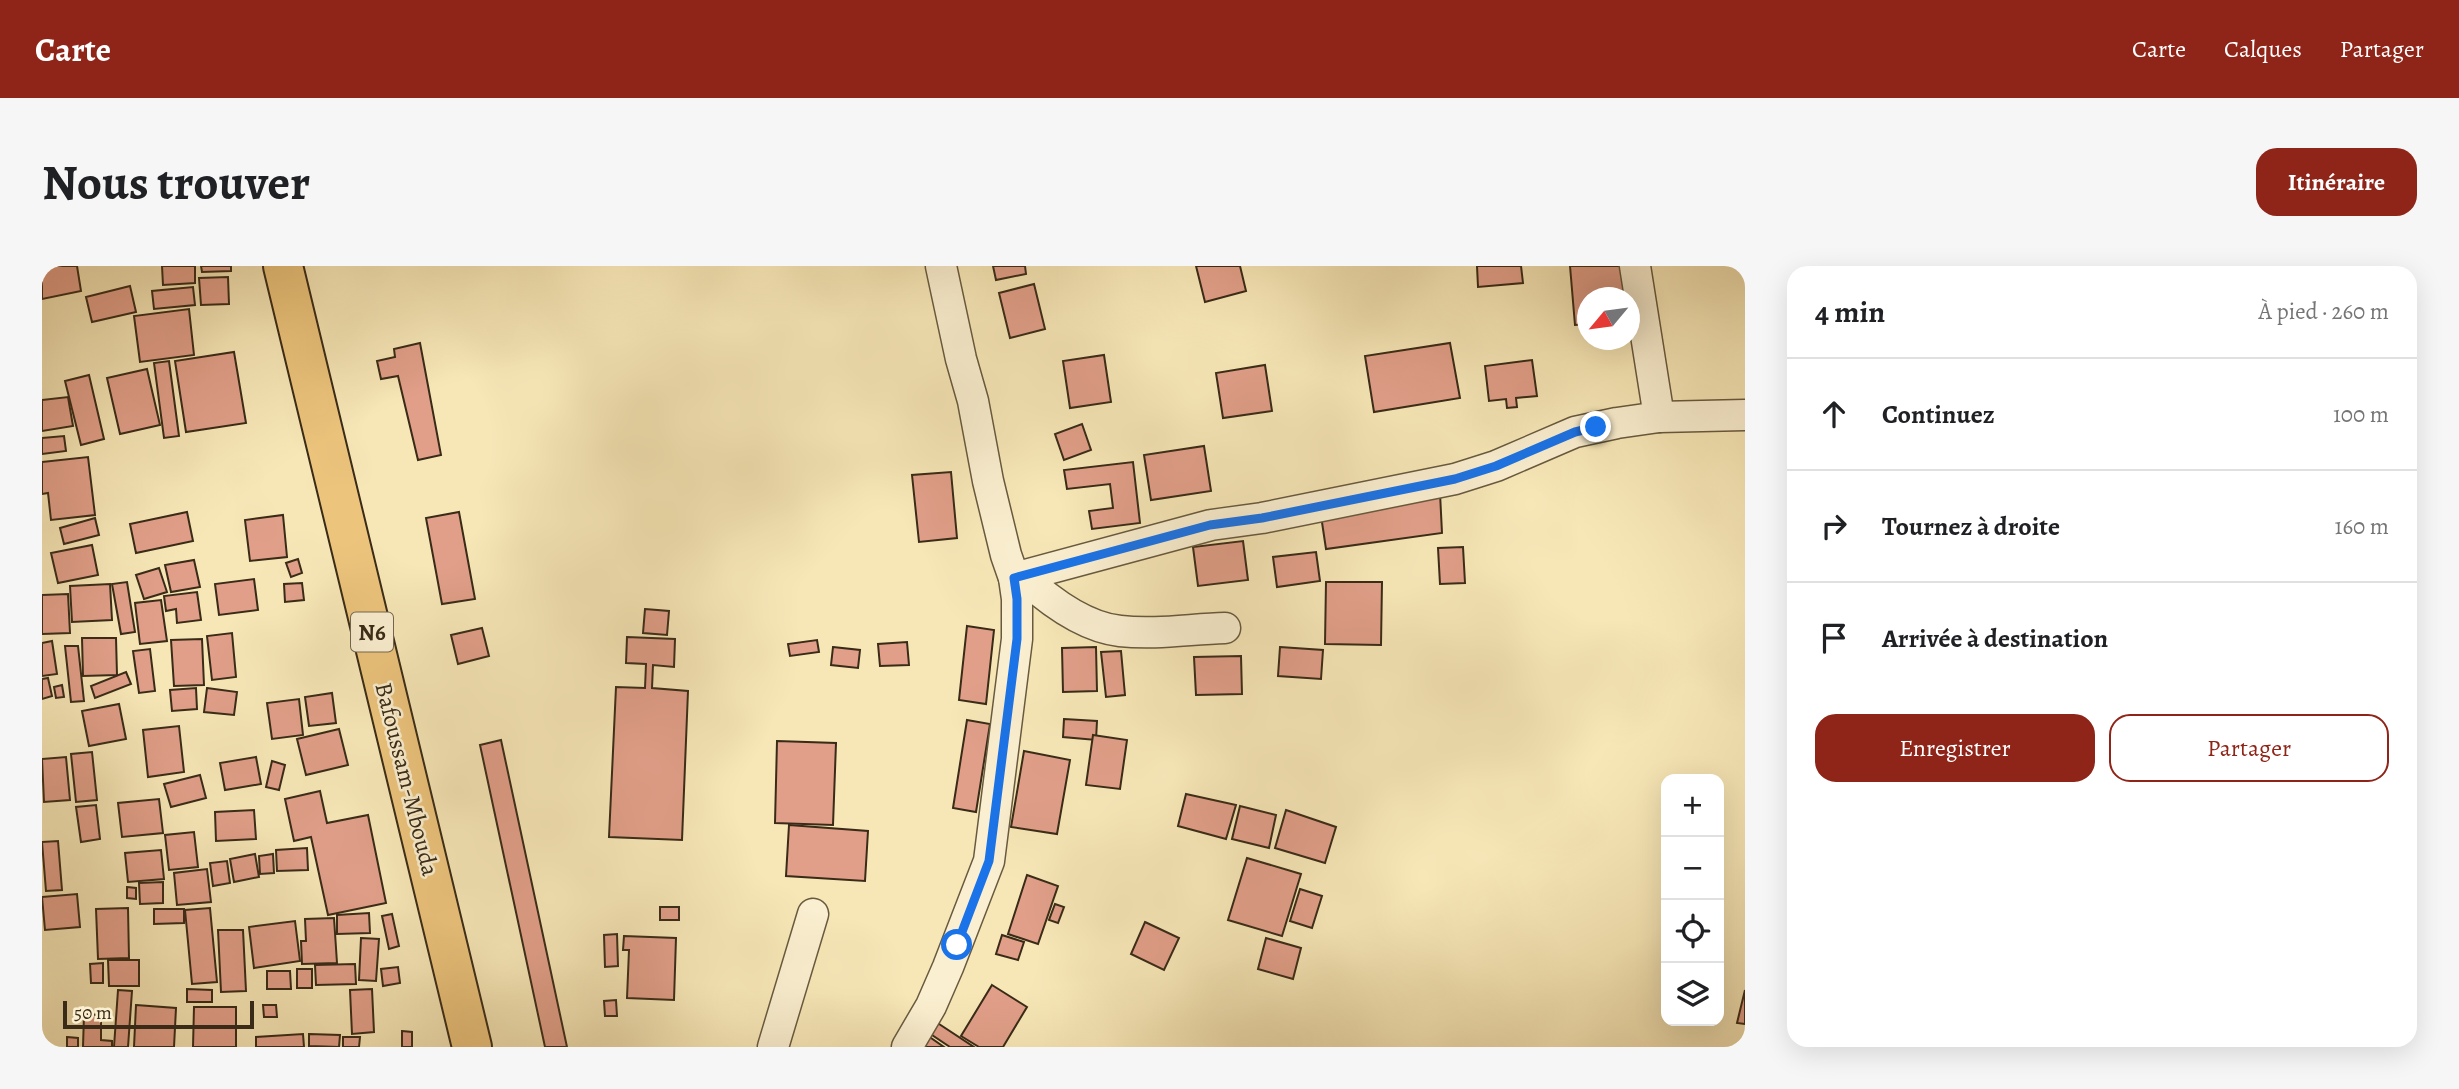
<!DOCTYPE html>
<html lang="fr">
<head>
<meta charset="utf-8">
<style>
  body { margin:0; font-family:Alegreya,serif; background:#f6f6f6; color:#202124 }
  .controls { position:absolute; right:21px; bottom:21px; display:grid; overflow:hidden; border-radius:14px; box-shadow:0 7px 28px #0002 }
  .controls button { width:63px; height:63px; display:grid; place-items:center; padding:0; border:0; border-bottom:2px solid #e0e0e0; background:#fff; color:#202124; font:35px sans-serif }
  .compass { position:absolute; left:1535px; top:21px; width:63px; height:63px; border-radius:50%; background:#fff; box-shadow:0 7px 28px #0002; rotate:241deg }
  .scale { position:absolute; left:21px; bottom:18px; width:191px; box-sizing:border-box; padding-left:7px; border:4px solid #392b17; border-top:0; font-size:19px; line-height:24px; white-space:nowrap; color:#392b17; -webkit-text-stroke:5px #faefd0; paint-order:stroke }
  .stop { position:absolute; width:21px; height:21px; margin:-16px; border:5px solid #1a73e8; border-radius:50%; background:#fff }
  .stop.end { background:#1a73e8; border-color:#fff; box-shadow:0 2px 7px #0008 }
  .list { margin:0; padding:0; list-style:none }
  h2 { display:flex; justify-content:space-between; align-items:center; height:91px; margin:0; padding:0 28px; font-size:30px }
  h2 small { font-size:23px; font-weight:400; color:#757577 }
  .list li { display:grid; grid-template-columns:46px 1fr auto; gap:21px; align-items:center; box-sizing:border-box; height:112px; padding:0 28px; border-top:2px solid #e0e0e0 }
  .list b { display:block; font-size:26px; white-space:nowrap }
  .list em { font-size:23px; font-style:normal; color:#757577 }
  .actions { display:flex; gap:14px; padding:21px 28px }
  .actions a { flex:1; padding:16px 0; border:2px solid #8f2418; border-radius:21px; text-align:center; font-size:24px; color:#8f2418 }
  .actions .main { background:#8f2418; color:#fff }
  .icon { flex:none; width:38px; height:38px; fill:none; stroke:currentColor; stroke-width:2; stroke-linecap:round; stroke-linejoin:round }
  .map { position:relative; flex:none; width:1703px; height:781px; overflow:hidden; border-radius:21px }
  header { display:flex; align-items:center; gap:42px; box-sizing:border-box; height:98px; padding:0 35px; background:#8f2418; color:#fff }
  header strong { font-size:33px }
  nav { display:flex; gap:38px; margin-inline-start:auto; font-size:24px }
  .intro { display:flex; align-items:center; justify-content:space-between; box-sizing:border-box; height:168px; padding:0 42px }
  h1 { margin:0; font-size:49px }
  .button { padding:18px 32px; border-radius:21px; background:#8f2418; color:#fff; font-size:24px; font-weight:700 }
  main { display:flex; gap:42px; padding:0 42px }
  aside { flex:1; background:#fff; border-radius:21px; box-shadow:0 7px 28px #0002 }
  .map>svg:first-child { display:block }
</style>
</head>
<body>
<header>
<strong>Carte</strong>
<nav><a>Carte</a><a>Calques</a><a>Partager</a></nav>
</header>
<div class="intro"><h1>Nous trouver</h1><a class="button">Itinéraire</a></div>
<main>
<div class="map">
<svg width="1703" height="781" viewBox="0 0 1703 781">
  <rect width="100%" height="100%" fill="#f7e7b7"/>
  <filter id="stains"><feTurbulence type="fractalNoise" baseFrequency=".00286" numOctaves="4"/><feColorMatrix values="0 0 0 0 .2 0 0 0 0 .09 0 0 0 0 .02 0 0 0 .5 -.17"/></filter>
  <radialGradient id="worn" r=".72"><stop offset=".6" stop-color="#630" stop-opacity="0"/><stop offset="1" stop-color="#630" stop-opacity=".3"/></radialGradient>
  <g fill="#e19f89" stroke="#392b17" stroke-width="2">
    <polygon points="0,0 35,0 39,25 0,33"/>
    <polygon points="120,0 153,0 153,17 121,19"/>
    <polygon points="159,0 189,0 189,5 160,6"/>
    <polygon points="951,0 983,0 984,8 954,14"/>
    <polygon points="1154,0 1198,0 1204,25 1163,36"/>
    <polygon points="1435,0 1479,0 1481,17 1436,21"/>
    <polygon points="1528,0 1585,0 1588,32 1546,32 1546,58 1533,59"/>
    <polygon points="186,11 187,38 159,39 157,12"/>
    <polygon points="992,18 1003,63 968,72 957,27"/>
    <polygon points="88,20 94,46 50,56 44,31"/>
    <polygon points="151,21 153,39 112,43 110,25"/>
    <polygon points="147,43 152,89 98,96 92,50"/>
    <polygon points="378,77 399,189 376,194 356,110 339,113 335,95 353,91 352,83"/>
    <polygon points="1408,77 1418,132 1332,146 1323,90"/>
    <polygon points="192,86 204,157 144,166 133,95"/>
    <polygon points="1062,89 1069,136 1028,142 1021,95"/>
    <polygon points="1490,94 1495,130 1474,132 1475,141 1465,142 1464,133 1447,135 1443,100"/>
    <polygon points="127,95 137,170 122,172 112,97"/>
    <polygon points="1223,99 1230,145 1181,152 1174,107"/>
    <polygon points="105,103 118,159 78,168 65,112"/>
    <polygon points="47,109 62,173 39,179 23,115"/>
    <polygon points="26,131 31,160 0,165 0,134"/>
    <polygon points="1040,158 1049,184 1022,194 1013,168"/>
    <polygon points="22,170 24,185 0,188 0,172"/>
    <polygon points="1162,180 1169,225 1109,234 1102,189"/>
    <polygon points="46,191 53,249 9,254 6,227 0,228 0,196"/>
    <polygon points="1091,196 1098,257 1050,263 1047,245 1071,242 1068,218 1025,223 1022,204"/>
    <polygon points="909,206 915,272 877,276 870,209"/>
    <polygon points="1398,227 1400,267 1284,283 1278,243"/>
    <polygon points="145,246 151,275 94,287 88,258"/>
    <polygon points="417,246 433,333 400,338 384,252"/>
    <polygon points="241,249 245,291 208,295 203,254"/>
    <polygon points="53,252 57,269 22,278 18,262"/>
    <polygon points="1201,275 1206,314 1156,320 1151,281"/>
    <polygon points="50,279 56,309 16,317 9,287"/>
    <polygon points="1421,281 1423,317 1398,318 1396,282"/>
    <polygon points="1274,286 1278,315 1235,321 1231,291"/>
    <polygon points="256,293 260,307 249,311 244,297"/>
    <polygon points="152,294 158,321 129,326 123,299"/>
    <polygon points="117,302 125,326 102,333 94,309"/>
    <polygon points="212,313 216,344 177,349 173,318"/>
    <polygon points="85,316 93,366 79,368 70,318"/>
    <polygon points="1284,316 1340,316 1339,379 1283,378"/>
    <polygon points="260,317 262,334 243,336 242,318"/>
    <polygon points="68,318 70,354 30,356 28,320"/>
    <polygon points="155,326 159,354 135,357 134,343 124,345 122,330"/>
    <polygon points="26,328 28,367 0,368 0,329"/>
    <polygon points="119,334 125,375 98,378 93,337"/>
    <polygon points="603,343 627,345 625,369 601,367"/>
    <polygon points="925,360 952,364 944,438 917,434"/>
    <polygon points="440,362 447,390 416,398 409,369"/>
    <polygon points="190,367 194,411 170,414 165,370"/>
    <polygon points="585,371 633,373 632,401 611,399 610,422 646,425 640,574 567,571 574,421 603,422 604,398 584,397"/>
    <polygon points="40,372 74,372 75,409 41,410"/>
    <polygon points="160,373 162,419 132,420 129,374"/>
    <polygon points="775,374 777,386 748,390 746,378"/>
    <polygon points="10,375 15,408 0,410 0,377"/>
    <polygon points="865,376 867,399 838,400 836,378"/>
    <polygon points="23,380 36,380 42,435 29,436"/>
    <polygon points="791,381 818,384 816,402 789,399"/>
    <polygon points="1054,381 1055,425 1021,426 1020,382"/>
    <polygon points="1238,381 1281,384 1279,413 1236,410"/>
    <polygon points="108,383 113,425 97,427 91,385"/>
    <polygon points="1079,385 1083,429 1064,431 1059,386"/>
    <polygon points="1199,390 1200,428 1154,429 1152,391"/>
    <polygon points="84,406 89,418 53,432 49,420"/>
    <polygon points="6,412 10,430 0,433 0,413"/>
    <polygon points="20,419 22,431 14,432 12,421"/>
    <polygon points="154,422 155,443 130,445 128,424"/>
    <polygon points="165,422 195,426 192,449 162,446"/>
    <polygon points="290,427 294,457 267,460 263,431"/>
    <polygon points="257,433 261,469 230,473 225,437"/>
    <polygon points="77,438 84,473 47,480 40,445"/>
    <polygon points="1022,453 1055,455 1054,474 1021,471"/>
    <polygon points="925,454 948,458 934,546 911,542"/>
    <polygon points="137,460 142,506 106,511 101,464"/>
    <polygon points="297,463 306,499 264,509 255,473"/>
    <polygon points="1051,469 1085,474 1078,523 1044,519"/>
    <polygon points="459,474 525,781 503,781 438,479"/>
    <polygon points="735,475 794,477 791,559 733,557"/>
    <polygon points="982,485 1028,494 1015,568 969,561"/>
    <polygon points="50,486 55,534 34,536 29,488"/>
    <polygon points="24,491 28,534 2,536 0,493"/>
    <polygon points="214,491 219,518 183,524 178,497"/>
    <polygon points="230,495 243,499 237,524 224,521"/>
    <polygon points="158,509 164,532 129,541 122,518"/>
    <polygon points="278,525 285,557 326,549 344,637 286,649 269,571 252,575 243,533"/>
    <polygon points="1144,528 1194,539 1184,573 1136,560"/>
    <polygon points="117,533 121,567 80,571 76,537"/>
    <polygon points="54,539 58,573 39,576 34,541"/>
    <polygon points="1198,540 1234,549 1227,582 1190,573"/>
    <polygon points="212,544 214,573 174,575 173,546"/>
    <polygon points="1244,544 1294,561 1283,597 1233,582"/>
    <polygon points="747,559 826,565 823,615 744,610"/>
    <polygon points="152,566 156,601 127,604 123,569"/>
    <polygon points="16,575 20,624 4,625 0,576"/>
    <polygon points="265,582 266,604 235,605 234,584"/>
    <polygon points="119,584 122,613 86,616 83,587"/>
    <polygon points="213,588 217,611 192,616 188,593"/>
    <polygon points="231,588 232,607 218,608 217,590"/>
    <polygon points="1205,592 1259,608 1240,670 1186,654"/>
    <polygon points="185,595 188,617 171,620 168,597"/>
    <polygon points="165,603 169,636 135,639 132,607"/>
    <polygon points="985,609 1016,620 996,678 966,668"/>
    <polygon points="121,616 121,637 98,638 97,617"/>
    <polygon points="85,621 94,622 94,633 85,632"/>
    <polygon points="1258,623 1280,630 1270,662 1248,655"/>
    <polygon points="35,628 38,661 3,664 0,631"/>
    <polygon points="1013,638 1022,641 1016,657 1007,654"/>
    <rect x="618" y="641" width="19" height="13"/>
    <polygon points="86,642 87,692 56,693 54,643"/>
    <polygon points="168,642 175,716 150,718 143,644"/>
    <polygon points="112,643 142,643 142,657 112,658"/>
    <polygon points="327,647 328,667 295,668 295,649"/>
    <polygon points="350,648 357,680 347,683 340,650"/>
    <polygon points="292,652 295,697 260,698 259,675 264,675 263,653"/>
    <polygon points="253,655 258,695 212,702 207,661"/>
    <polygon points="1103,656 1137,672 1122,704 1089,688"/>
    <polygon points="176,664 201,664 204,725 179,726"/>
    <polygon points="575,668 576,700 563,701 562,669"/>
    <polygon points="960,669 982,676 976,694 954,688"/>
    <polygon points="582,670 634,672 632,734 585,732 587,684 581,684"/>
    <polygon points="319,672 337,673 334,715 317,714"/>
    <polygon points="1224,672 1259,682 1251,713 1216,703"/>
    <polygon points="66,694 97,694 97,720 67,720"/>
    <polygon points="61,697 61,717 49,717 48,698"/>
    <polygon points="313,698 314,718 274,719 273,699"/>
    <polygon points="356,701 358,717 341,720 339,703"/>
    <rect x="255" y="703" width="15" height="19"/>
    <polygon points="225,705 248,705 249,723 225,723"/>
    <polygon points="950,719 985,741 961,781 937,781 919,770"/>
    <polygon points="145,723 170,724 170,736 145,736"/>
    <polygon points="330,723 332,766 310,768 308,724"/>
    <polygon points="76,724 90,725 86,781 72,781"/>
    <polygon points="1703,724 1703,758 1695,757"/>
    <polygon points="574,734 575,750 563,750 562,735"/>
    <polygon points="94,739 134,742 132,781 92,781"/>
    <polygon points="221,739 234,739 235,751 222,751"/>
    <polygon points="152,741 194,741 194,781 151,781"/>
    <polygon points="42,748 59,749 59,774 70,775 70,781 41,781"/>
    <polygon points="891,754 932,781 908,781 884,765"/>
    <polygon points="360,765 370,766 370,781 360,781"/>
    <polygon points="879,765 902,781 880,781"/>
    <polygon points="261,768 262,781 214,781 214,771"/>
    <polygon points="267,768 298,769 297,781 267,780"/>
    <polygon points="25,771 36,772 36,781 25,781"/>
    <polygon points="301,771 318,771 317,781 301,781"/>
  </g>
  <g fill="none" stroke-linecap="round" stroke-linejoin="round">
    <g stroke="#685a3f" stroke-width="33">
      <g id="street">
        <polyline points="1593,0 1617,151"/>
        <path d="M 979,309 C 1006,334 1041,361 1078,365 C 1113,369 1148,363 1183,362"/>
        <polyline points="972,312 1169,259 1220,252 1413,213 1454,200 1533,166 1575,157 1617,151 1703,149"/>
        <polyline points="731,781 771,648"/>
        <polyline points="865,781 889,740 906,701 947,595 975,373 975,333 972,312 964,289 946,215 931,135 919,93 899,0"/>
      </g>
    </g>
    <g stroke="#392b17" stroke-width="42">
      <polyline id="highway" points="241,0 430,781"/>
    </g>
    <use href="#street" stroke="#faefd0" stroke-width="30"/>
    <use href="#highway" stroke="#ecc47c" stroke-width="38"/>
  </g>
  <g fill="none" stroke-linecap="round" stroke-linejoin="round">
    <polyline stroke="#1a73e8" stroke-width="9" points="915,679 947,595 975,373 975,333 972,312 1168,259 1220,252 1413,213 1454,200 1533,166 1554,161"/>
  </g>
  <g text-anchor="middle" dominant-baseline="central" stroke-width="5" stroke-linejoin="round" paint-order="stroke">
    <rect fill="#faefd0" stroke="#73664e" stroke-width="2" x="309" y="346.5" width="42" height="39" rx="5"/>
    <g font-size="23" font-weight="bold" fill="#392b17">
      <text x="330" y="366">N6</text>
    </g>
    <g font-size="24" fill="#392b17" stroke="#faefd0">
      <text transform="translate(365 513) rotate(76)">Bafoussam-Mbouda</text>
    </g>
  </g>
  <rect width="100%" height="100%" filter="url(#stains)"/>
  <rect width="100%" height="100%" fill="url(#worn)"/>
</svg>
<div class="controls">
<button>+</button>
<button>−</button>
<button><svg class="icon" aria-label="locate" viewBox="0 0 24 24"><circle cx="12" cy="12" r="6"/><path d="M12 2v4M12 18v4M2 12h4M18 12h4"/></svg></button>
<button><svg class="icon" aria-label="layers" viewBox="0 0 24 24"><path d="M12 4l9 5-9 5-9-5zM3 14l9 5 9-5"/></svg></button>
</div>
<svg class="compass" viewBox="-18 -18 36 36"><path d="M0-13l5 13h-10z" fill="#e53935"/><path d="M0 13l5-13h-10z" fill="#757577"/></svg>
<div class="scale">50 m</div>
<div class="stop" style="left:915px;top:679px"></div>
<div class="stop end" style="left:1554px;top:161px"></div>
</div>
<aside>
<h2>4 min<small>À pied · 260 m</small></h2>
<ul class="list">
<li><svg class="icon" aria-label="ahead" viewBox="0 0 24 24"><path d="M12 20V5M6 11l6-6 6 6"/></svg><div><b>Continuez</b></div><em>100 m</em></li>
<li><svg class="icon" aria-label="right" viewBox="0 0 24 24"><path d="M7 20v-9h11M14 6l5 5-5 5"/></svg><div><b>Tournez à droite</b></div><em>160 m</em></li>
<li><svg class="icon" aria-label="arrive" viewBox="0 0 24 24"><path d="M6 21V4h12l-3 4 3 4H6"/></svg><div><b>Arrivée à destination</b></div></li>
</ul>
<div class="actions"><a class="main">Enregistrer</a><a>Partager</a></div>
</aside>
</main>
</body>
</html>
